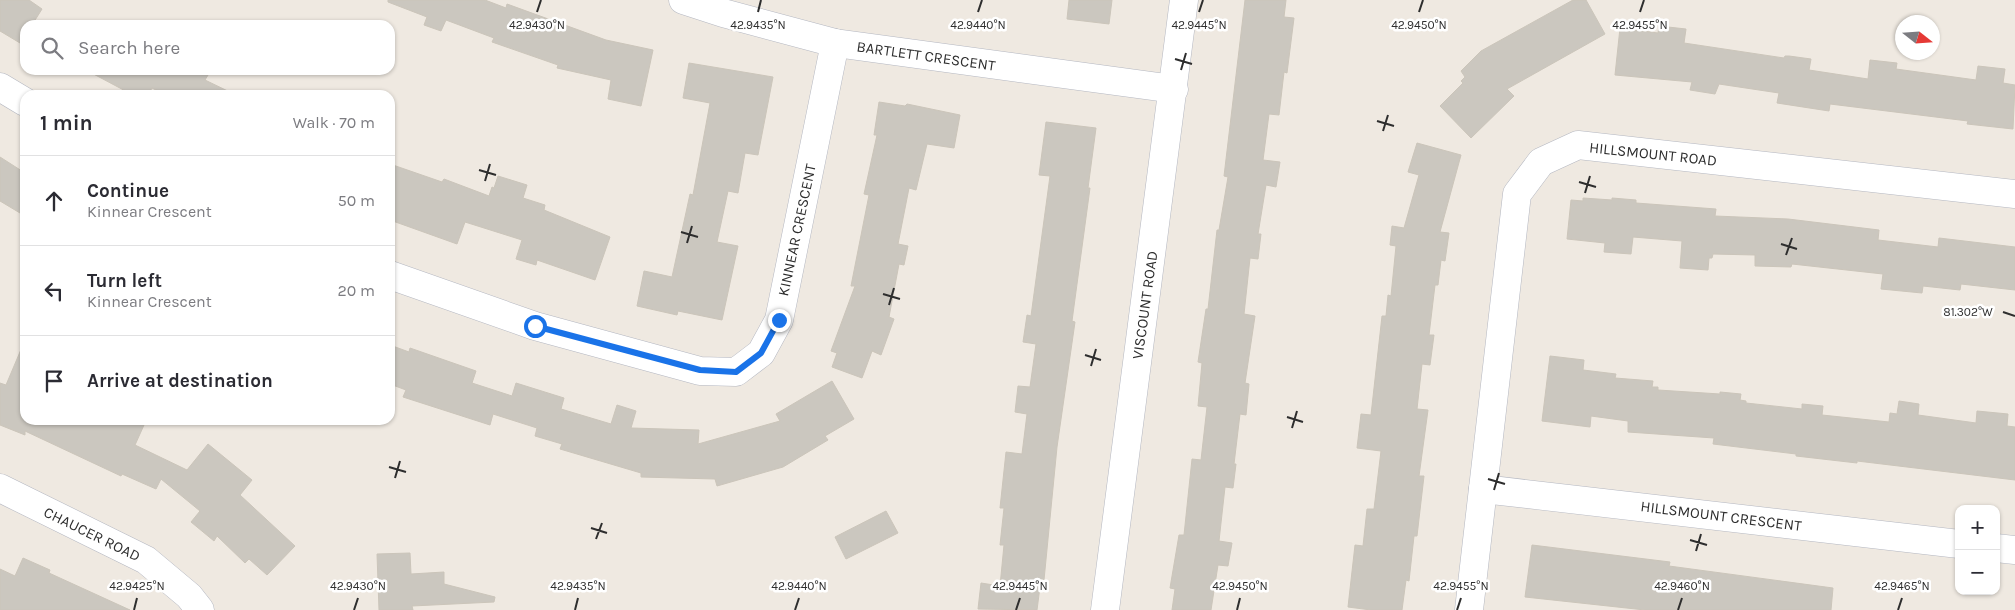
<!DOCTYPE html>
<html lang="en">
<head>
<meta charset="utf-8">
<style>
  body { margin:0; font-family:Karla,sans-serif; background:#f7f7f7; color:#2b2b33 }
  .controls { position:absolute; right:15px; bottom:15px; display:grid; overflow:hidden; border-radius:10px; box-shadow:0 1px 4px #0004 }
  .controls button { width:45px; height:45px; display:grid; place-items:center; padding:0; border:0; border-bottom:1px solid #e1e1e2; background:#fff; color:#2b2b33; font:25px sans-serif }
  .compass { position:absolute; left:1895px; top:15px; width:45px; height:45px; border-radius:50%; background:#fff; box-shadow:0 1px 4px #0004; rotate:107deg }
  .stop { position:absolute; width:15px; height:15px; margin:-11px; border:4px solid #1a73e8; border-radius:50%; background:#fff }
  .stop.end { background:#1a73e8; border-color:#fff; box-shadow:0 1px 5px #0008 }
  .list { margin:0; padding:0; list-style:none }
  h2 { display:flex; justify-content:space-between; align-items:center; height:65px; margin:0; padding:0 20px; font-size:21px }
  h2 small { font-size:16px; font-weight:400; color:#7c7c81 }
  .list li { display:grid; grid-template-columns:32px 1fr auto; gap:15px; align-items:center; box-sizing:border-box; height:90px; padding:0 20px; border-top:1px solid #e1e1e2 }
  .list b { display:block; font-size:19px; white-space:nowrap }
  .list p { margin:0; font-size:16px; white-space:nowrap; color:#7c7c81 }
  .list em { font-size:16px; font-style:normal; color:#7c7c81 }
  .icon { flex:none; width:28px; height:28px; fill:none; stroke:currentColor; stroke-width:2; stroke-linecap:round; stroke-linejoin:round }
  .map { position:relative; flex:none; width:2015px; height:610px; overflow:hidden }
  .search { position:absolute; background:#fff; box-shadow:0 1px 4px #0004; left:20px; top:20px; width:375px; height:55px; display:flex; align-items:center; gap:12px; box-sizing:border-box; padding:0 18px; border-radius:15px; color:#7c7c81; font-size:19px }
  .panel { position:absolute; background:#fff; box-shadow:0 1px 4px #0004; left:20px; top:90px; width:375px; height:335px; border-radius:15px }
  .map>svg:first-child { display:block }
</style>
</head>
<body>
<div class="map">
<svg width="2015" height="610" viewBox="0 0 2015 610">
  <rect width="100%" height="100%" fill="#efe9e1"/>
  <g fill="#cbc7bf" stroke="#cbc5ba">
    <polygon points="0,0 29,0 42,9 32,25 25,25 25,36 20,43 0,31"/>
    <polygon points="388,0 485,0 506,8 507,4 606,40 653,50 641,106 608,99 611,80 557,68 558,65 492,42 494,38 446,20 441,31 424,25 427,17 388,2"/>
    <polygon points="1069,0 1112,0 1109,24 1067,19"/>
    <polygon points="1245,0 1286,0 1284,17 1294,18 1287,73 1284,72 1279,115 1269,114 1263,160 1280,162 1276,187 1266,185 1258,234 1261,234 1258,259 1250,258 1244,314 1255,316 1245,383 1249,384 1246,415 1240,414 1234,464 1236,464 1233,488 1225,487 1219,541 1232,543 1228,566 1218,565 1211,610 1172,610 1175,589 1170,588 1179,535 1184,535 1192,459 1201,460 1207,407 1198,406 1202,363 1198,362 1206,309 1208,309 1217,230 1219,230 1228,177 1224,176"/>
    <polygon points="1573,0 1586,0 1605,34 1507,89 1514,96 1471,138 1440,106 1463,83 1461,81 1465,77 1461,71 1481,51"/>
    <polygon points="1659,26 1686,29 1684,43 1784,58 1785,56 1789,56 1811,59 1809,70 1868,79 1870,60 1897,63 1896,69 1976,80 1978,66 2005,69 2003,83 2015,85 2013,129 1967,124 1968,121 1830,104 1829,111 1777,103 1779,93 1719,84 1715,94 1690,90 1692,82 1615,75 1620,28 1658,33"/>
    <polygon points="689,63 773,77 758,155 745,153 738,193 728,191 717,242 738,246 722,320 678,311 677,315 637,306 644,271 672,277 690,194 693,195 710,103 683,98"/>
    <polygon points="86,70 211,70 205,80 236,95 166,95 152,88 148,95 133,95"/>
    <polygon points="879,102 905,106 907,104 960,115 954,148 927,144 916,190 909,188 898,244 908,246 904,265 899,264 889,317 894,319 881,355 872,351 862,378 832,367 837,353 831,351 855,286 851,286 869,195 864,194 877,135 874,135"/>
    <polygon points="1046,122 1096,128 1088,188 1090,188 1072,321 1075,322 1057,447 1044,580 1041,579 1037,610 978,609 981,583 1000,586 1004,545 1000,545 1004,508 1000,508 1006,452 1022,454 1027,414 1015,412 1018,386 1030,387 1036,344 1023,342 1027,315 1031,316 1050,176 1039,175"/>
    <polygon points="1417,143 1461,155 1440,232 1449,233 1445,261 1441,260 1438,285 1435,285 1429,335 1434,335 1430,365 1422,364 1417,409 1428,410 1419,476 1424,476 1417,536 1414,536 1409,581 1406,580 1402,610 1371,610 1348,607 1355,545 1363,546 1367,509 1374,509 1381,451 1357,448 1361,414 1371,415 1382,316 1386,316 1388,295 1391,296 1396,246 1390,245 1392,226 1404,228 1419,175 1408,172"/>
    <polygon points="0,157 25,173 25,216 0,201"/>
    <polygon points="390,164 442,182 444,179 489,196 492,187 494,188 498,176 527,185 523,198 545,205 544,210 610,237 595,280 537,260 536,265 516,259 522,240 465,222 457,244 390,220"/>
    <polygon points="1583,198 1612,200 1612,198 1636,200 1636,203 1716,209 1715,216 1788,219 1879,230 1878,240 1938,247 1939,238 2015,247 2015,290 1961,284 1960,290 1923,286 1922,293 1881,289 1883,274 1792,264 1791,267 1755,266 1755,255 1713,254 1712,258 1709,258 1708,270 1680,268 1682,241 1633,237 1631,254 1604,252 1605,243 1567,239 1571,200 1583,201"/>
    <polygon points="25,340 25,420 133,420 144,425 135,445 187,470 208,444 252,480 240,495 295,546 267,575 249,559 245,563 217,536 214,541 191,522 200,511 161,479 156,489 122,474 121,476 25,431 25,435 0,425 0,383 6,385"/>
    <polygon points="390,345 409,352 410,348 476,371 472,383 512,396 516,383 564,398 561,409 611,424 617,405 636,411 631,428 699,430 698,444 780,421 776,414 832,381 854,419 825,436 828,440 783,467 717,486 715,479 641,477 641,473 560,449 562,444 535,436 537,428 493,414 490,425 403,397 406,390 390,384"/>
    <polygon points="1550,356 1584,360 1583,370 1616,374 1615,378 1653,381 1652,387 1658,387 1658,390 1720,394 1720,392 1741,394 1740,400 1746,401 1746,403 1802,409 1802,404 1823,406 1822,415 1889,422 1890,413 1897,414 1899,401 1919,404 1918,415 1976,423 1977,411 2008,414 2007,426 2015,427 2015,480 1857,461 1857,463 1796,456 1796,454 1713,444 1714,438 1628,432 1628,421 1591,416 1590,427 1542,421"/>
    <polygon points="886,511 898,533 846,559 835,537"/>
    <polygon points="1532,545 1670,562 1669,566 1833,588 1831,610 1645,610 1525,597"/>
    <polygon points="410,553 411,574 444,572 444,584 495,597 494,602 412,606 413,610 379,610 377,554"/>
    <polygon points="23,558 50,570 49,573 130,610 0,610 0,569 15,576"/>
  </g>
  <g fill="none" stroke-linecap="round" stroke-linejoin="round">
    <g stroke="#b4b7c1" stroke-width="29">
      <g id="minor">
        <polyline points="683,0 723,13 835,43 1174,89"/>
        <polyline points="0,87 25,102"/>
        <polyline points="390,275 535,326 700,371 736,372 761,353 779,320 835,43"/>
        <polyline points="0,488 146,560 189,596 200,610"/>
        <polyline points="1483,489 1959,544"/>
        <polyline points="1996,548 2015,550"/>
        <polyline points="1105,610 1184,0"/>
        <polyline points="1469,610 1517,194 1541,162 1578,145 2015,194"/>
      </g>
    </g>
    <use href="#minor" stroke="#fff" stroke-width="28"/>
  </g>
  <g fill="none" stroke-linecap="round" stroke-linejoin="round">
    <polyline stroke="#1a73e8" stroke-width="6" points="535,326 700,370 736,372 761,353 779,320"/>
  </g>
  <path fill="none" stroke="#2e2e2e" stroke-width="2" d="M 537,12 L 541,0M 758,12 L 761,0M 978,12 L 982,0M 1199,12 L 1203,0M 1419,12 L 1423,0M 1640,12 L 1644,0M 1175,59 L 1192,64M 1181,70 L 1186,53M 1377,121 L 1394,126M 1383,131 L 1388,115M 479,170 L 496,175M 485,181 L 490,164M 1579,182 L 1596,187M 1585,193 L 1590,176M 681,232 L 698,237M 687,243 L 692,226M 1781,244 L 1797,249M 1786,255 L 1792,238M 883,294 L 900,299M 889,305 L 894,288M 2003,312 L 2015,316M 1085,355 L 1101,360M 1091,366 L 1096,349M 1287,417 L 1303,422M 1292,428 L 1297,411M 389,467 L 406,472M 395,478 L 400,461M 1488,479 L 1505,484M 1494,490 L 1499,473M 591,528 L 607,533M 596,539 L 602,523M 1690,540 L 1707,545M 1696,551 L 1701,534M 134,610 L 137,598M 354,610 L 358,598M 575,610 L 578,598M 795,610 L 799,598M 1016,610 L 1020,598M 1237,610 L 1240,598M 1457,610 L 1461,598M 1678,610 L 1682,598M 1898,610 L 1902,598"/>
  <g text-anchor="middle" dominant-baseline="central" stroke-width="5" stroke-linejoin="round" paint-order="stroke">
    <g font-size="15" fill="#2e2e2e" stroke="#fff">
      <text transform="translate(926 56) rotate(8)">BARTLETT CRESCENT</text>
      <text transform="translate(1653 154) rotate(6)">HILLSMOUNT ROAD</text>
      <text transform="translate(797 230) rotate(-78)">KINNEAR CRESCENT</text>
      <text transform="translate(1145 305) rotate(-82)">VISCOUNT ROAD</text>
      <text transform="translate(1721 516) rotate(7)">HILLSMOUNT CRESCENT</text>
      <text transform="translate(92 534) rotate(26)">CHAUCER ROAD</text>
    </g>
  </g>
  <g font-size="12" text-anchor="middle" fill="#2e2e2e" stroke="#fff" stroke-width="5" stroke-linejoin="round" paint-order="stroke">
    <text x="537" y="29">42.9430°N</text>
    <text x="758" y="29">42.9435°N</text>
    <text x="978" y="29">42.9440°N</text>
    <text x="1199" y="29">42.9445°N</text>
    <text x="1419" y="29">42.9450°N</text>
    <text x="1640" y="29">42.9455°N</text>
    <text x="1968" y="316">81.302°W</text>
    <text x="137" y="590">42.9425°N</text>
    <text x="358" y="590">42.9430°N</text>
    <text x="578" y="590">42.9435°N</text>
    <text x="799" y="590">42.9440°N</text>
    <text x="1020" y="590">42.9445°N</text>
    <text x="1240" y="590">42.9450°N</text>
    <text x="1461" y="590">42.9455°N</text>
    <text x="1682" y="590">42.9460°N</text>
    <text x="1902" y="590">42.9465°N</text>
  </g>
</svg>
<div class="controls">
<button>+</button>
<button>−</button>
</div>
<svg class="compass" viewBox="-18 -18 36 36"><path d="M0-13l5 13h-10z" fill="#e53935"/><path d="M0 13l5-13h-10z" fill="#7c7c81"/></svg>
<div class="stop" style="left:535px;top:326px"></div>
<div class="stop end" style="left:779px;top:320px"></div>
<div class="search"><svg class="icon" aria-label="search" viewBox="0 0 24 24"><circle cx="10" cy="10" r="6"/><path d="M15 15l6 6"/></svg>Search here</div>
<section class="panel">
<h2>1 min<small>Walk · 70 m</small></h2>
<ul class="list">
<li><svg class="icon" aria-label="ahead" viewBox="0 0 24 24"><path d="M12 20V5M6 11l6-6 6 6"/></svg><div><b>Continue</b><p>Kinnear Crescent</p></div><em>50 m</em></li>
<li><svg class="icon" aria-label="left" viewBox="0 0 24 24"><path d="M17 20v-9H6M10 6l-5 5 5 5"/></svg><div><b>Turn left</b><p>Kinnear Crescent</p></div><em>20 m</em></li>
<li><svg class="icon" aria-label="arrive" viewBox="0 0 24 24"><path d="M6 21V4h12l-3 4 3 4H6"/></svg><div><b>Arrive at destination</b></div></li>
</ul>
</section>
</div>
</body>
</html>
